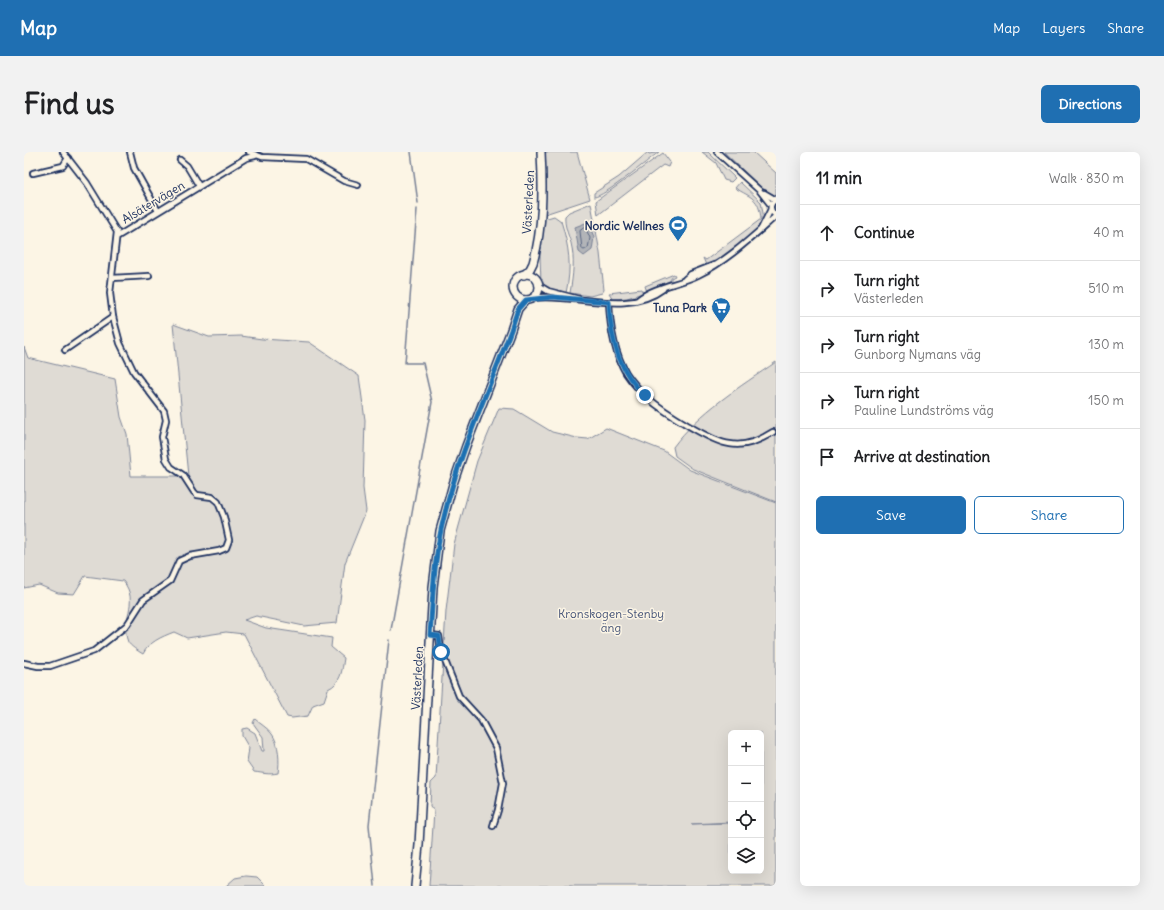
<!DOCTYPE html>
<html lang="en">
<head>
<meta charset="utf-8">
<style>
  body { margin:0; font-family:Delius,sans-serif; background:#f2f2f2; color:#202124 }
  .controls { position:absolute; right:12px; bottom:12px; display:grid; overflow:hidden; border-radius:6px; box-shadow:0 4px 16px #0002 }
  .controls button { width:36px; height:36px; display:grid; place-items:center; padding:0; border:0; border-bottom:1px solid #e0e0e0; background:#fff; color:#202124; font:20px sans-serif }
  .stop { position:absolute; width:12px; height:12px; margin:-9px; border:3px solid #1f6fb2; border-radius:50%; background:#fff }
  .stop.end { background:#1f6fb2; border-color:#fff; box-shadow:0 1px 4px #0008 }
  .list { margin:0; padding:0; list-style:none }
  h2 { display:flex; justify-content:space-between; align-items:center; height:52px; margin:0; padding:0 16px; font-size:17px }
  h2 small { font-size:13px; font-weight:400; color:#757577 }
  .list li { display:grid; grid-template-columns:26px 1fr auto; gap:12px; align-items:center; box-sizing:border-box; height:56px; padding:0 16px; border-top:1px solid #e0e0e0 }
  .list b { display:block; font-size:15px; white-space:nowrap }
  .list p { margin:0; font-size:13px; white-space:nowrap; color:#757577 }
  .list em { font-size:13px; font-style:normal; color:#757577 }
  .actions { display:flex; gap:8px; padding:12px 16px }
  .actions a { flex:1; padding:9px 0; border:1px solid #1f6fb2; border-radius:6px; text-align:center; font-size:14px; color:#1f6fb2 }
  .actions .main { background:#1f6fb2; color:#fff }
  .icon { flex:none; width:22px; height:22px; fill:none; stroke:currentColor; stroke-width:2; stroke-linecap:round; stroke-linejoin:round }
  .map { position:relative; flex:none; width:752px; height:734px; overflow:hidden; border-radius:6px }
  header { display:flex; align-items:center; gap:24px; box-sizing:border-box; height:56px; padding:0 20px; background:#1f6fb2; color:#fff }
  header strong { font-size:19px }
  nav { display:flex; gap:22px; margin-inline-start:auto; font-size:14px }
  .intro { display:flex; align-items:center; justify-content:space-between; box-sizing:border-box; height:96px; padding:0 24px }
  h1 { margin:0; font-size:28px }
  .button { padding:10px 18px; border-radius:6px; background:#1f6fb2; color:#fff; font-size:14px; font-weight:700 }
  main { display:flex; gap:24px; padding:0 24px }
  aside { flex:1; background:#fff; border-radius:6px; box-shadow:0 4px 16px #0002 }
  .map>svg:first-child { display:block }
</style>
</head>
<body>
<header>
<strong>Map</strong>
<nav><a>Map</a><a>Layers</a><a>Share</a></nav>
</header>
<div class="intro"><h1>Find us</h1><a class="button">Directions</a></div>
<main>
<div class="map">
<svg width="752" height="734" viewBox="0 0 752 734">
  <rect width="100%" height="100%" fill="#fcf5e5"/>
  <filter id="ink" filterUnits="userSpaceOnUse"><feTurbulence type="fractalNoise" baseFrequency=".025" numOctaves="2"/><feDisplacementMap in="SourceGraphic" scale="8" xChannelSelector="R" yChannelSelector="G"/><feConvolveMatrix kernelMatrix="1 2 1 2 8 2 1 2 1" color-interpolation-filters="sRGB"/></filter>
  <g filter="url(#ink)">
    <g fill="#dfdbd4" stroke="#7d8599" fill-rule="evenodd">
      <polygon points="521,0 553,0 566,47 521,62 522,30"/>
      <path d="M 624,0 L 625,2 L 635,0 C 624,8 580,45 570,45 L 570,41 L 595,25 Z"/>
      <polygon points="678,0 684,0 711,26 707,30 700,28 692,11"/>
      <polygon points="700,0 729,0 752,21 752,44 739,37"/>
      <polygon points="639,1 646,10 644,15 639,13 574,63 572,49"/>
      <path d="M 716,30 L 737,50 L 740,67 C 729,84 701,107 682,113 L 679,106 L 682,108 L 737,67 C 735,46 728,46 711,36 Z"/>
      <path d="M 567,51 L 576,101 L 580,138 L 578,141 L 566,144 L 546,141 C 549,123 551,108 547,91 C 544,82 540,73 541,64 L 545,60 Z"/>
      <path d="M 530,64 L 537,69 C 545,95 548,114 542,141 L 524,137 L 517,131 L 516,104 L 520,67 Z"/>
      <polygon points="650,122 651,124 647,126 647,128 623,140 621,134"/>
      <polygon points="617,137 619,141 603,146 589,147 585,141"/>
      <path d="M 149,172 L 185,185 L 217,184 L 238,187 L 285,190 L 335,224 L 341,268 L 339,336 L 342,359 L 321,411 L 313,471 L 280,474 L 232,464 L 220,468 L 242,476 L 308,486 L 307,495 L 320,506 C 318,519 317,531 304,537 L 300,549 L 289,553 L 284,564 L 268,566 L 263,565 L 220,482 L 202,480 L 163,486 L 150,480 C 137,485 125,490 119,502 C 114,499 106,494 104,490 C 95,468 117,451 99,429 L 61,424 L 50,442 L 34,441 L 15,433 L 0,436 L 0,195 L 4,206 L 91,227 L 97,265 L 103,282 L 107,324 L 164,324 Z"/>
      <path d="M 752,210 L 752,350 L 669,317 L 651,304 L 649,295 C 675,260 717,234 752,210 Z"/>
      <path d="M 475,256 L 490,257 L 528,280 L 553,286 L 564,287 L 582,276 L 640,299 L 666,318 L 752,351 L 752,734 L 405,734 L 410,659 L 406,654 L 407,631 L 412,626 L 422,459 L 430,392 L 453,309 ZM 707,581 L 737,581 L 737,719 L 707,719 L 707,671 L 667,672 L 707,670 Z"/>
      <path d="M 231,567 C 236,572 244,576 248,582 C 255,591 256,610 254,621 C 245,623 239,621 230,620 L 223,610 L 225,596 L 218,584 L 218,577 L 223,576 L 231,581 L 238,599 L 240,599 L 239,585 L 229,571 Z"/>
      <polygon points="222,724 233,725 242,734 202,734 211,726"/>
    </g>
    <polygon fill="#b2b4b8" stroke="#767f94" points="564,70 570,85 568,98 560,104 555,100 551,75"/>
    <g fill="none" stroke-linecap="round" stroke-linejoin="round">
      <polygon stroke="#576482" stroke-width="1" points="560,76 562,77 566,86 564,96 560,98 558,97 556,79"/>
      <g stroke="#767f94" stroke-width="1.5">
        <polyline points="387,0 394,51"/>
        <polyline points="367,478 408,250 399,211 381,211 393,57"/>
        <polyline points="351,734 345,673 365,488"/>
      </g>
      <g stroke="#1b2f5e" stroke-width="8">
        <g id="street">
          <polyline points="106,0 110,16 134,59"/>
          <polyline points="225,0 238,5 282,7 320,29 334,33"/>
          <polyline points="693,0 736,39 747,53"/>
          <polyline points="156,8 163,14 175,34"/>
          <polyline points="9,21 39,14 44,6"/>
          <path d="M 740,41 L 752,48 C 745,51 745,59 752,63"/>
          <polyline points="737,77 747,57"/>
          <polyline points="94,84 222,6 231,4"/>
          <polyline points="88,126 125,124"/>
          <polyline points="661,127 667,122 690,113"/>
          <polyline points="514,133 524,139 555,147"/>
          <path d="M 508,146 C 550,140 602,165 639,137"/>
          <path d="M 615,147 C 632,134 656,132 674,123 C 703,109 728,85 752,64"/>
          <path d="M 585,150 C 586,175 590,200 602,221 C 608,230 616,239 624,246 C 639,259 687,290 706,292 C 722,295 736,288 749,280"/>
          <polyline points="41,198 89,165"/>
          <polyline points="406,483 415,484 417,499 435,544 457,568 472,596 479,631 474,658 469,674"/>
          <polyline points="0,511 14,514 26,514 70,499 103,473 119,448 146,429 155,409 166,404 195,399 202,396 205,388 200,365 194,350 188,345 173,343 170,340 159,323 147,315 142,307 138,285 142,268 140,259 110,220 96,191 89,165 86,141 93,80 63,31 39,0"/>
        </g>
      </g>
      <g stroke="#1b2f5e" stroke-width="10">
        <g id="secondary">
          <circle cx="502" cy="135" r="13"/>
          <path d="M 500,123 L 506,117 L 509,111 C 519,75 519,37 517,0"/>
          <polyline points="391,734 395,693 409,435 416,379 429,332 442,294 487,178 494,157 502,148"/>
        </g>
      </g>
      <use href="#street" stroke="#fcf5e5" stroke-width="4.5"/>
      <use href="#secondary" stroke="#fcf5e5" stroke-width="7"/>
    </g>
  </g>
  <g fill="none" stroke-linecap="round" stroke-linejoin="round" filter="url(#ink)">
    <path stroke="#1f6fb2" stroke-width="5" d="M 417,500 L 415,484 L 406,483 C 409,443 410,404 420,365 C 435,301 464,240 487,178 L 494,157 L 502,148 L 529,145 L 585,150 C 586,185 594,220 621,243"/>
  </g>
  <defs>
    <g id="stadium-pin" transform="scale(1)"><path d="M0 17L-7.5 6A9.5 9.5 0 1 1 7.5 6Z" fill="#1f6fb2" stroke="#fcf5e5"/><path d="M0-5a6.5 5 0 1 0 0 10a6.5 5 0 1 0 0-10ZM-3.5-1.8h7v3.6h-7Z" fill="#fff"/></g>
    <g id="supermarket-pin" transform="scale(1)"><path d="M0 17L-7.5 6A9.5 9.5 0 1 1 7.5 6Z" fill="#1f6fb2" stroke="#fcf5e5"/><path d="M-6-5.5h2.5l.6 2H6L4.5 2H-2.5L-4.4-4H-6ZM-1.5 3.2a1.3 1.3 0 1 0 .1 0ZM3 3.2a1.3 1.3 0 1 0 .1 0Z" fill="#fff"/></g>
  </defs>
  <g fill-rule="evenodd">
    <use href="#stadium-pin" x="654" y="73"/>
    <use href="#supermarket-pin" x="697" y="155"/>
  </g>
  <g text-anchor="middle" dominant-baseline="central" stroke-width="3" stroke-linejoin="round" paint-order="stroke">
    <g font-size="12" fill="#1b2f5e" stroke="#fcf5e5">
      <text transform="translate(129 50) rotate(-31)">Alsätervägen</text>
      <text transform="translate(504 50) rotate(-87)">Västerleden</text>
      <text transform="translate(393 526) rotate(-87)">Västerleden</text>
    </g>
    <g font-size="12" font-weight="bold" fill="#1b2f5e" stroke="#fcf5e5" text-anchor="end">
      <text x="640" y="73">Nordic Wellnes</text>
      <text x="683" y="155">Tuna Park</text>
    </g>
    <g font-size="12" fill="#425176" stroke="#fcf5e5">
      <text x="587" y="461">Kronskogen-Stenby<tspan x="587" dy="14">äng</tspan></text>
    </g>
  </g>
</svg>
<div class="controls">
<button>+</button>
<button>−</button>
<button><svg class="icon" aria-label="locate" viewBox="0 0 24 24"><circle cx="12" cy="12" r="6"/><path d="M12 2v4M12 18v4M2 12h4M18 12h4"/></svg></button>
<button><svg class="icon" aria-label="layers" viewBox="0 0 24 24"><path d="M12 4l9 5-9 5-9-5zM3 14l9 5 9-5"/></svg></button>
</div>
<div class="stop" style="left:417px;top:500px"></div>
<div class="stop end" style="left:621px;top:243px"></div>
</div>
<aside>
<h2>11 min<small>Walk · 830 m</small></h2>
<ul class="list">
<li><svg class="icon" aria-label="ahead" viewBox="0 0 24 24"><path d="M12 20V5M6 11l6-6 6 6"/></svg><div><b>Continue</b></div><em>40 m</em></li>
<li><svg class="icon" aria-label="right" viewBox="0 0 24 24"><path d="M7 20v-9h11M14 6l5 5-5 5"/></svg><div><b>Turn right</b><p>Västerleden</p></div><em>510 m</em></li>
<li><svg class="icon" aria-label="right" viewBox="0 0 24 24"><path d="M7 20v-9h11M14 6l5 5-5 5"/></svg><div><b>Turn right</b><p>Gunborg Nymans väg</p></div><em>130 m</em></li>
<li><svg class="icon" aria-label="right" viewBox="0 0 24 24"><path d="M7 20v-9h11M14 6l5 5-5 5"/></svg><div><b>Turn right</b><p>Pauline Lundströms väg</p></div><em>150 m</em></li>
<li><svg class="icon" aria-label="arrive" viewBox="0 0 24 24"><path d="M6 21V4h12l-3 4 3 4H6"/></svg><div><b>Arrive at destination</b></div></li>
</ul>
<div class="actions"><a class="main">Save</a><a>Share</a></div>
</aside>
</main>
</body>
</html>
